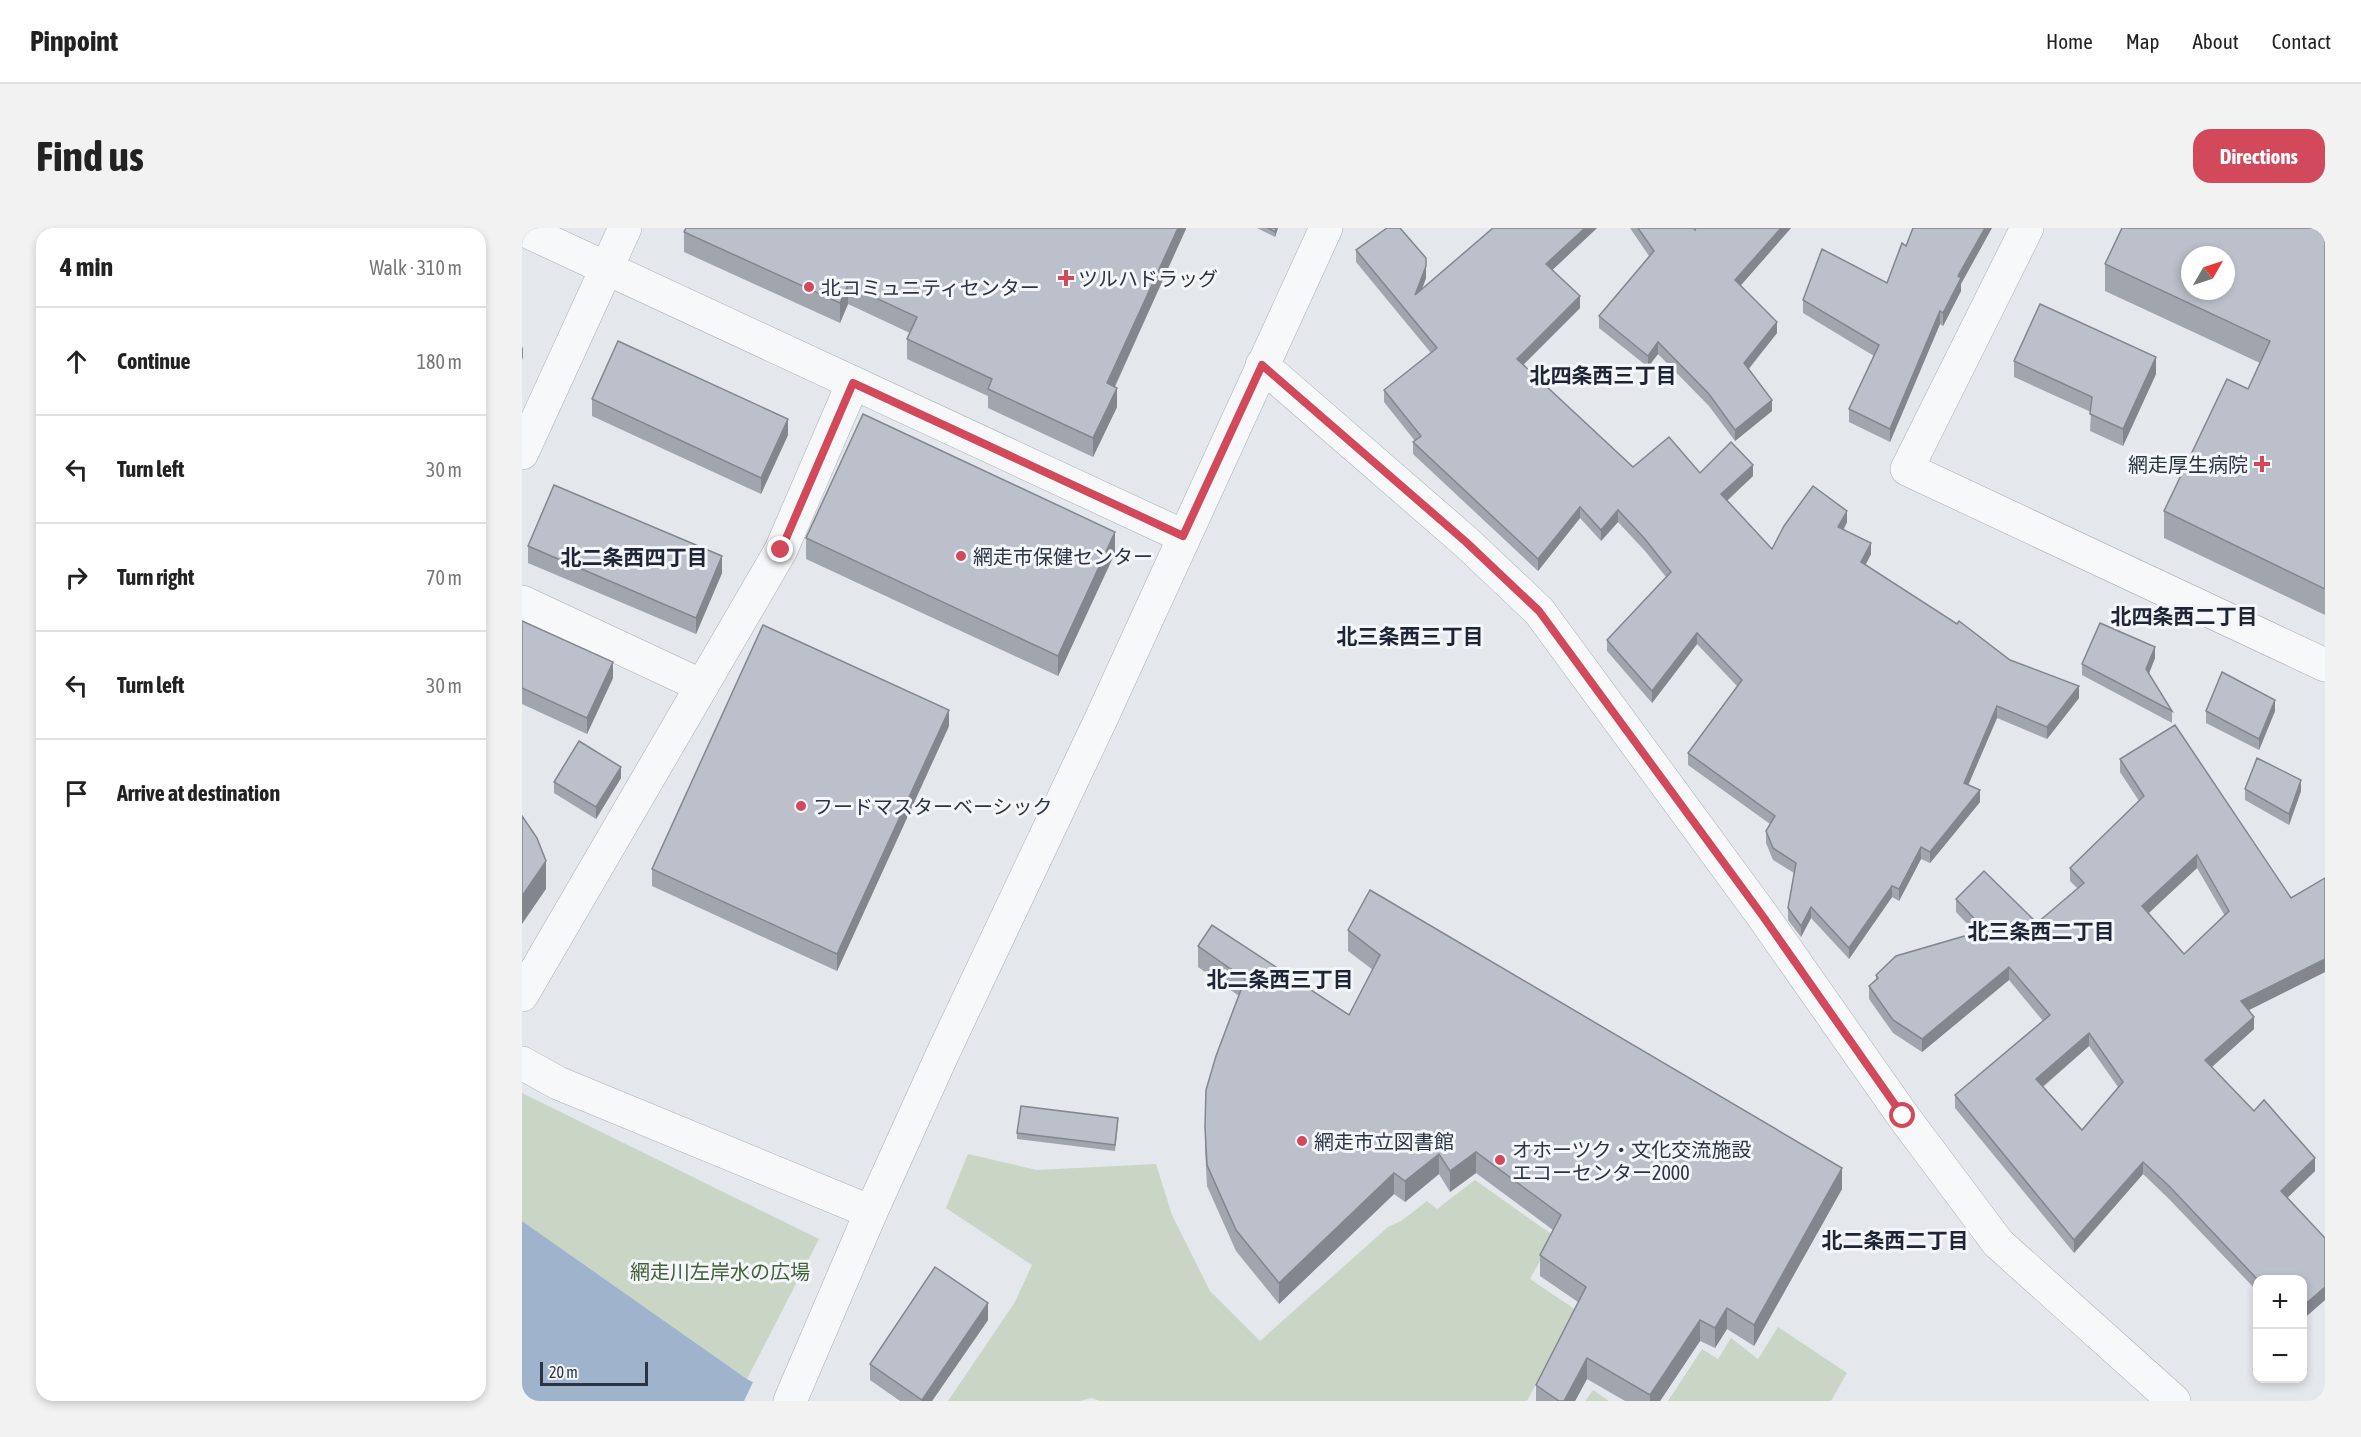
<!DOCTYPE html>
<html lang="en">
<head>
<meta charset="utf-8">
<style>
  body { margin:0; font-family:"Asap Condensed","Noto Sans JP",sans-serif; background:#f2f2f2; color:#222 }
  .controls { position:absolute; right:18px; bottom:18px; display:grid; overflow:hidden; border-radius:12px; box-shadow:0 3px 9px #0003 }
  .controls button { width:54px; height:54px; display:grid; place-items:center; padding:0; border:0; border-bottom:2px solid #e0e0e0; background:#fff; color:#222; font:30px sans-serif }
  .compass { position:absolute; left:1659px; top:18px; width:54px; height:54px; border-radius:50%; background:#fff; box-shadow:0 3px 9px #0003; rotate:51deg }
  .scale { position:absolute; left:18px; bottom:15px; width:108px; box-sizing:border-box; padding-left:6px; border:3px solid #2b3445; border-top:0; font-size:16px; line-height:21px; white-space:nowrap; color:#2b3445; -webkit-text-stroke:4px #f4f6f9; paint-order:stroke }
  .stop { position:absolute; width:18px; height:18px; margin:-14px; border:4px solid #d1495b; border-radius:50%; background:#fff }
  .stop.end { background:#d1495b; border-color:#fff; box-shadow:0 2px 6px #0008 }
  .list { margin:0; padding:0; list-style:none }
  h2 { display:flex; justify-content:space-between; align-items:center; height:78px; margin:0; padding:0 24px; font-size:26px }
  h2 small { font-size:20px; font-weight:400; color:#767676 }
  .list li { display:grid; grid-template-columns:39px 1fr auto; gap:18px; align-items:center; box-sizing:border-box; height:108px; padding:0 24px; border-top:2px solid #e0e0e0 }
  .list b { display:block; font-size:22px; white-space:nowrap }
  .list em { font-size:20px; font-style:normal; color:#767676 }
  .icon { flex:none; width:33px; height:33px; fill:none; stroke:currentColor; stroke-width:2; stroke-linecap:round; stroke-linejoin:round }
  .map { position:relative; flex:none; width:1803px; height:1173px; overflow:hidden; border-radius:18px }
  header { display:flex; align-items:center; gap:36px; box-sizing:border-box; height:84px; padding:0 30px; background:#fff; border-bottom:2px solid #e0e0e0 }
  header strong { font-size:28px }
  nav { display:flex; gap:33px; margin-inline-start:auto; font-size:21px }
  .intro { display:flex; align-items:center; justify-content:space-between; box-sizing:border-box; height:144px; padding:0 36px }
  h1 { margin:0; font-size:42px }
  .button { padding:15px 27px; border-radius:18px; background:#d1495b; color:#fff; font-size:21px; font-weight:700 }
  main { display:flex; gap:36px; padding:0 36px }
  aside { flex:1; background:#fff; border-radius:18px; box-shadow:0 3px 9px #0003 }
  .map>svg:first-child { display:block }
</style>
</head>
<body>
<header>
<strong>Pinpoint</strong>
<nav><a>Home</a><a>Map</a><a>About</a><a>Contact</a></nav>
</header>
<div class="intro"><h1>Find us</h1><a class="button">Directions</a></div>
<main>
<aside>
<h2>4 min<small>Walk · 310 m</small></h2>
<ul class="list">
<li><svg class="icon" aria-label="ahead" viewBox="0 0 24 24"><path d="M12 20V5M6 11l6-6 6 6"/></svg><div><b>Continue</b></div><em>180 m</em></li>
<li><svg class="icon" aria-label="left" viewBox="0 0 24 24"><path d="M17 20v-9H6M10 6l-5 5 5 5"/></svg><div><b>Turn left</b></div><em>30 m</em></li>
<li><svg class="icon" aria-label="right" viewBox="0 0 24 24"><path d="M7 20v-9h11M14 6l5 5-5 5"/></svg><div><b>Turn right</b></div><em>70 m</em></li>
<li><svg class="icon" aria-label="left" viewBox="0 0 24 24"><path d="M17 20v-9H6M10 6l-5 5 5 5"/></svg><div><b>Turn left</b></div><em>30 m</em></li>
<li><svg class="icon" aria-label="arrive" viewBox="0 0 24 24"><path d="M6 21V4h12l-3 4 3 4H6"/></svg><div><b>Arrive at destination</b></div></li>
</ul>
</aside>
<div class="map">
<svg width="1803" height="1173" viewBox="0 0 1803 1173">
  <rect width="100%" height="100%" fill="#e4e7ec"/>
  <g fill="#c9d6c5">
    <polygon points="0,865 297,1011 225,1151 0,993"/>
    <polygon points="446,926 515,942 634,936 650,987 688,1063 738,1113 866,999 879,993 905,973 915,981 953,952 1032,1008 1008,1051 1054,1082 1005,1173 578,1173 569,1170 558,1173 426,1173 493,1074 510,1037 424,980"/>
    <polygon points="1256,1099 1325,1145 1309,1173 1146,1173 1180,1121 1196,1131 1209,1110 1236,1131"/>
    <polygon points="1071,1162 1087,1173 1063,1173"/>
  </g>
  <polygon fill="#9fb4cc" points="0,993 225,1151 265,1173 0,1173"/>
  <polygon fill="#e4e7ec" points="232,1152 267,1170 268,1173 222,1173"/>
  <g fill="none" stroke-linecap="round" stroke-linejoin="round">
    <g stroke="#a9aeb7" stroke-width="34">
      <g id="minor">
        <polyline points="1505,0 1385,241 1803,437"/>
        <polyline points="0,1 661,308"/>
        <polyline points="740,137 944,314 1017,383 1240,687 1381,888 1476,1015 1652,1173"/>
        <polyline points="0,225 103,0"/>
        <polyline points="0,374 180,458"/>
        <polyline points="0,767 259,322 331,155"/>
        <polyline points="0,835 36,855 349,984"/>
        <polyline points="268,1173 349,984 421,825 579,491 804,0"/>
      </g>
    </g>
    <use href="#minor" stroke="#f7f8fa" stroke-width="33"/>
  </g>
  <g fill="#a1a5ae" fill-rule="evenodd">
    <polygon points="664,0 593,159 595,179 571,229 466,180 466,168 385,131 385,111 388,105 326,76 318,95 162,24 162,4"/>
    <polygon points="735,0 756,0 753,9"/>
    <polygon points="971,0 1075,0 1030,42 1058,80 1001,137 1111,239 1178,245 1231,248 1205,273 1250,321 1325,294 1322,301 1349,326 1343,337 1488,432 1557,470 1525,511 1475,490 1446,557 1458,574 1408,635 1399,631 1377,673 1370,669 1327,731 1289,690 1279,709 1266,692 1266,680 1272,645 1251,632 1244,615 1244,603 1248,596 1166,537 1166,525 1215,458 1175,416 1130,475 1085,423 1085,412 1144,349 1123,323 1096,294 1079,313 1058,290 1016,343 891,226 891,214 893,213 862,174 862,162 909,125 834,34 834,22 904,50 900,61"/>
    <polygon points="1108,0 1171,0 1173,2 1174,0 1269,0 1218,58 1255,105 1227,141 1250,183 1213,213 1187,178 1136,126 1126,139 1077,100 1077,88 1127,28"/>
    <polygon points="1803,0 1803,387 1642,310 1642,283 1726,161 1738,135 1583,63 1583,36"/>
    <polygon points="1365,55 1439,56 1439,63 1421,98 1418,96 1368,214 1327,194 1327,181 1352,128 1281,85 1281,72"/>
    <polygon points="1492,133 1634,146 1601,218 1568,203 1569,184 1492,149"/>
    <polygon points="70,171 266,207 239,266 70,188"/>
    <polygon points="284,310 593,325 536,448 284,331"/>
    <polygon points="6,318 200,345 174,406 6,335"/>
    <polygon points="0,393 91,450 65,506 0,476"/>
    <polygon points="1633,430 1627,446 1650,483 1650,495 1560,447 1560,436"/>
    <polygon points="1684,483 1753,483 1737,522 1684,495"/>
    <polygon points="427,498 315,743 130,658 130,641"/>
    <path d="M 1598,531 L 1769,670 L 1803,650 L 1803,744 L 1727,782 L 1732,801 L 1690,839 L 1732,883 L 1793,943 L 1765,969 L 1803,1010 L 1803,1072 L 1780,1092 L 1736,1052 L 1736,1064 L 1647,971 L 1621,946 L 1552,1025 L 1433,880 L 1433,867 L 1521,793 L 1487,752 L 1400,824 L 1371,805 L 1347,771 L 1347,758 L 1354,752 L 1354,747 L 1454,705 L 1434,684 L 1434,671 L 1515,695 L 1556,661 L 1548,653 L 1548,640 L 1617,573 L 1598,544 ZM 1675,640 L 1703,688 L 1662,726 L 1627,685 ZM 1567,818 L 1596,859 L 1560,902 L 1521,859 Z"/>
    <polygon points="99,550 74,591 32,565 32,554"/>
    <polygon points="1723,561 1779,563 1767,597 1723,572"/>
    <polygon points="826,702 1320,961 1232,1118 1205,1101 1193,1120 1178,1113 1138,1173 1103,1173 1065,1151 1053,1173 1014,1173 1014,1157 1056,1074 1018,1048 1018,1027 1031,1002 954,945 928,964 917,946 883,974 872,966 757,1076 714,1023 685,958 683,920 683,899 717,768 676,739 676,718 827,787 851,742 826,723"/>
    <polygon points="596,896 593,923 495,911 495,905"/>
    <polygon points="466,1092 410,1173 378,1173 348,1152 348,1136"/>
  </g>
  <g fill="#83868d">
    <polygon points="656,0 664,0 664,1 585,175 585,155"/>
    <polygon points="754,0 756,0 753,9 753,4"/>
    <polygon points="1063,0 1075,0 1024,48 1024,36"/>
    <polygon points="1259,0 1269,0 1213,64 1213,52"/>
    <polygon points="1463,0 1470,0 1439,56 1439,63 1421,98 1421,85 1436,48"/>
    <polygon points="904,38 904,50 893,79 893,67"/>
    <polygon points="326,57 326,76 318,95 318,75"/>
    <polygon points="1058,68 1058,80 995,143 995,131"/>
    <polygon points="1418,83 1418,96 1368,214 1368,201"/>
    <polygon points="1255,94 1255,105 1222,146 1222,135"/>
    <polygon points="1136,114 1136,126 1126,139 1126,128"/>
    <polygon points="1,118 1,129 0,132 0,121"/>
    <polygon points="1634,129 1634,146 1601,218 1601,201"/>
    <polygon points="595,160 595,179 571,229 571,210"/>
    <polygon points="1250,172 1250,183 1213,213 1213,202"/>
    <polygon points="266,191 266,207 239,266 239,250"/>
    <polygon points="1231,237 1231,248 1199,278 1199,266"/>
    <polygon points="1058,279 1058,290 1016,343 1016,331"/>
    <polygon points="1096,282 1096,294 1079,313 1079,302"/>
    <polygon points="1325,283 1325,294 1316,311 1316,299"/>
    <polygon points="593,304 593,325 536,448 536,428"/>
    <polygon points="1349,315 1349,326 1339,346 1339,334"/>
    <polygon points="200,328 200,345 174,406 174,390"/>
    <polygon points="1175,405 1175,416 1130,475 1130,463"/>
    <polygon points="1633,419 1633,430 1624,452 1624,441"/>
    <polygon points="91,434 91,450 65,506 65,490"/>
    <polygon points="1557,458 1557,470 1525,511 1525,499"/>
    <polygon points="1753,472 1753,483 1737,522 1737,511"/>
    <polygon points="1475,478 1475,490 1442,567 1442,555"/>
    <polygon points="427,482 427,498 315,743 315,726"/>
    <polygon points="99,539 99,550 74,591 74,579"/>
    <polygon points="1779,552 1779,563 1767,597 1767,586"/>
    <polygon points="1458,562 1458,574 1408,635 1408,624"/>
    <polygon points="1399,619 1399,631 1377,673 1377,661"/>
    <polygon points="1675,627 1675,640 1620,691 1620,678"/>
    <polygon points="24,633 24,661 0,696 0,668"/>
    <polygon points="1370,658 1370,669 1327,731 1327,720"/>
    <polygon points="1289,679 1289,690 1279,709 1279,698"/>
    <polygon points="1803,731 1803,744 1719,786 1719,773"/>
    <polygon points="1487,739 1487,752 1400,824 1400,811"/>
    <polygon points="1732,789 1732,801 1683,845 1683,832"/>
    <polygon points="1567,805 1567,818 1514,864 1514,851"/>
    <polygon points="954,924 954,945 928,964 928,943"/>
    <polygon points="917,926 917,946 883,974 883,953"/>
    <polygon points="1793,930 1793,943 1759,976 1759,963"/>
    <polygon points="1621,934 1621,946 1552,1025 1552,1012"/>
    <polygon points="1320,940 1320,961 1232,1118 1232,1097"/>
    <polygon points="872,945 872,966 757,1076 757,1055"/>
    <polygon points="1803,1059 1803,1072 1780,1092 1780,1079"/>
    <polygon points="466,1075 466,1092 410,1173 400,1173 400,1172"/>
    <polygon points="1205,1080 1205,1101 1193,1120 1193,1100"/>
    <polygon points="1178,1092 1178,1113 1138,1173 1128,1173 1128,1167"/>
    <polygon points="1065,1130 1065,1151 1053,1173 1042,1173"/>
  </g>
  <g fill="#bbc0ca" stroke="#83868d" stroke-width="1.5" fill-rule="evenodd">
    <polygon points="164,0 656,0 585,155 595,160 571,210 466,161 470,151 385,111 395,89 326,57 318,75 162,4"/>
    <polygon points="746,0 754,0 753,4"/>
    <polygon points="865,0 878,0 904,30 904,38 893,67 971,0 1063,0 1024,36 1058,68 995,131 1111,239 1147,209 1178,245 1209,214 1231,237 1199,266 1250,321 1262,298 1291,258 1325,283 1316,299 1349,315 1339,334 1435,396 1437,393 1488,432 1557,458 1525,499 1475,478 1442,555 1458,562 1408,624 1399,619 1377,661 1370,658 1327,720 1289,679 1279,698 1266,680 1274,635 1251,620 1244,603 1253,588 1166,525 1220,452 1175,405 1130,463 1085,412 1149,344 1123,311 1096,282 1079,302 1058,279 1016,331 891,214 899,208 862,162 915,120 834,22"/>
    <polygon points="1116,0 1171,0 1173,2 1174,0 1259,0 1213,52 1255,94 1222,135 1250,172 1213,202 1187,166 1136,114 1126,128 1077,88 1132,23"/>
    <polygon points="1391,0 1463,0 1436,48 1439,50 1421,85 1418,83 1368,201 1327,181 1357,117 1281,72 1300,21 1365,55 1380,15 1384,18"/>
    <path d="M 1600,0 L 1803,0 L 1803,361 L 1642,283 L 1705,151 L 1726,161 L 1748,113 L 1583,36 ZM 1668,27 L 1704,27 L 1704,63 L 1668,63 Z"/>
    <polygon points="1518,76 1634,129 1601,201 1568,186 1570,169 1492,133"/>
    <polygon points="96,113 266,191 239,250 70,171"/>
    <polygon points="341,186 593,304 536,428 284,310"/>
    <polygon points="32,257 200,328 174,390 6,318"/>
    <polygon points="0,393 91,434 65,490 0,460"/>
    <polygon points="1578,395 1633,419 1624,441 1650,483 1560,436"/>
    <polygon points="241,397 427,482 315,726 130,641"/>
    <polygon points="1700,444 1753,472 1737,511 1684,483"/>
    <path d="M 1653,497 L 1769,670 L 1803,650 L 1803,731 L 1719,773 L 1732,789 L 1683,832 L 1732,883 L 1742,872 L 1793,930 L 1759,963 L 1803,1010 L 1803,1059 L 1780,1079 L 1780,1052 L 1736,1052 L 1647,958 L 1621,934 L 1552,1012 L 1433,867 L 1528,787 L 1487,739 L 1400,811 L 1371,792 L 1347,758 L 1356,750 L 1354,747 L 1374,728 L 1463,702 L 1434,671 L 1462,643 L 1515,695 L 1562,655 L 1548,640 L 1622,568 L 1598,531 ZM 1675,627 L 1707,683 L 1662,726 L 1620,678 ZM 1567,805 L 1601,854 L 1560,902 L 1514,851 Z"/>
    <polygon points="57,513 99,539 74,579 32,554"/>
    <polygon points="1735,530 1779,552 1767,586 1723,561"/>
    <polygon points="0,588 15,610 24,633 0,668"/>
    <polygon points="848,662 1320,940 1232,1097 1205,1080 1193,1100 1178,1092 1128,1167 1065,1130 1042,1173 1037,1173 1014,1157 1064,1059 1018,1027 1039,987 954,924 928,943 917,926 883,953 872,945 757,1055 714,1002 685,937 683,899 684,862 694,828 723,751 676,718 690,697 827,787 858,727 826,702"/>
    <polygon points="499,878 596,890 593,917 495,905"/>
    <polygon points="413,1039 466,1075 400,1172 348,1136"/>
  </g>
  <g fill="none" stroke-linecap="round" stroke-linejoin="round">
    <polyline stroke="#d1495b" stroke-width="8" points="259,322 331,155 661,308 740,137 944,314 1017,383 1240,687 1381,888"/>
  </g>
  <g fill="#d1495b" stroke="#f4f6f9" stroke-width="2">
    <path d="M541 41h6v6h6v6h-6v6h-6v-6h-6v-6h6z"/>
    <circle cx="287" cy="59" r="6"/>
    <path d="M1737 227h6v6h6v6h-6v6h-6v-6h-6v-6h6z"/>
    <circle cx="439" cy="328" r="6"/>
    <circle cx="279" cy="578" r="6"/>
    <circle cx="780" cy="913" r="6"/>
    <circle cx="978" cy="932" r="6"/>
  </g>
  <g text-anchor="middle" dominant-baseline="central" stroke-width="6" stroke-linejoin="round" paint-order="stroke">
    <g font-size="20" fill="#2b3445" stroke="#f4f6f9" text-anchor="start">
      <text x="556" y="50">ツルハドラッグ</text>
      <text x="299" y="59">北コミュニティセンター</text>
      <text x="1726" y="236" text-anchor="end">網走厚生病院</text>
      <text x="451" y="328">網走市保健センター</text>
      <text x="291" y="578">フードマスターベーシック</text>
      <text x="792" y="913">網走市立図書館</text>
      <text x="990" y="921">オホーツク・文化交流施設<tspan x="990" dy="23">エコーセンター2000</tspan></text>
    </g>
    <g font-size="20" fill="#3f6138" stroke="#f4f6f9">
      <text x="198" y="1043">網走川左岸水の広場</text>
    </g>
    <g font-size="21" font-weight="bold" fill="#1d2536" stroke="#f4f6f9">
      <text x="1081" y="147">北四条西三丁目</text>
      <text x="112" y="329">北二条西四丁目</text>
      <text x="1662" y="388">北四条西二丁目</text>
      <text x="888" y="408">北三条西三丁目</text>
      <text x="1519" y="703">北三条西二丁目</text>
      <text x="758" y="751">北二条西三丁目</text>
      <text x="1373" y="1012">北二条西二丁目</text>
    </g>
  </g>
</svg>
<div class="controls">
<button>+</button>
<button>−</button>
</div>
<svg class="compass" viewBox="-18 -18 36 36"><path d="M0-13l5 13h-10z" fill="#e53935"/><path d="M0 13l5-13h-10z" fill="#767676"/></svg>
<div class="scale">20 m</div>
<div class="stop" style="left:1381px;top:888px"></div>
<div class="stop end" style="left:259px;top:322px"></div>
</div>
</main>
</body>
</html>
